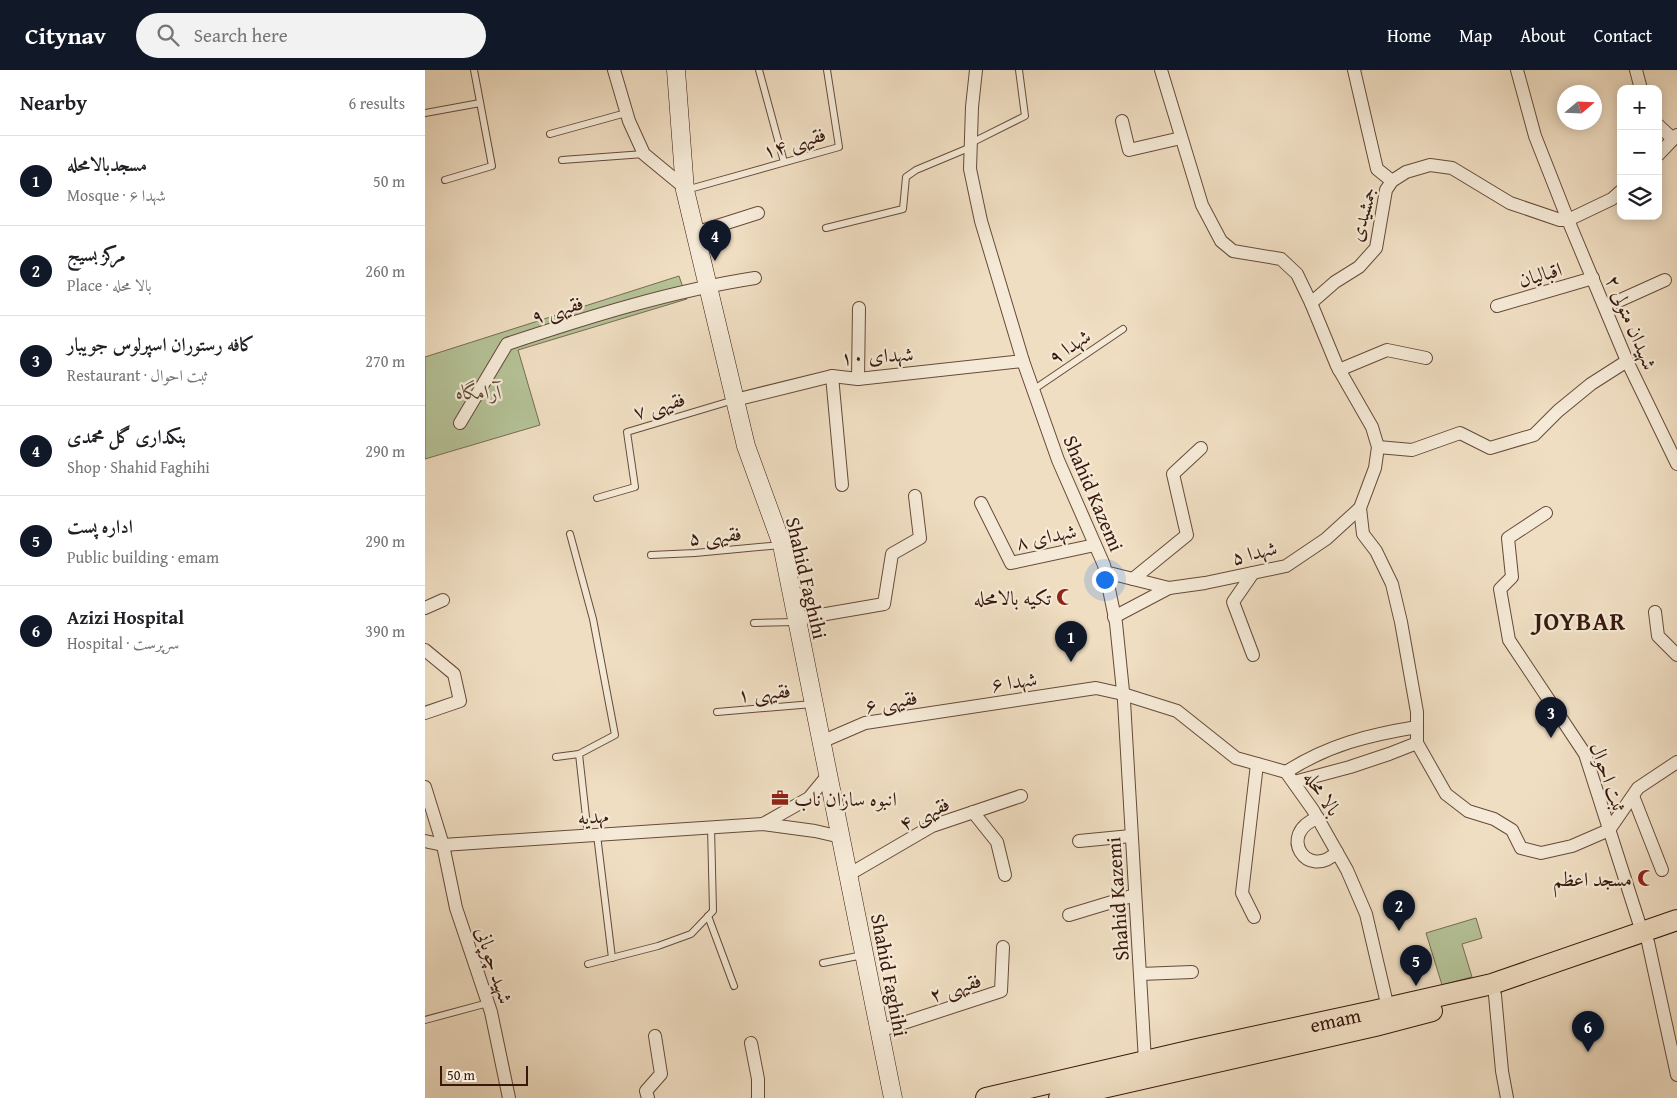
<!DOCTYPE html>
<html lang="en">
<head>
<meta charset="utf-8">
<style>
  body { margin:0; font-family:"Gentium Book Plus",Amiri,serif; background:#f2f2f2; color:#202124 }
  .controls { position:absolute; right:15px; top:15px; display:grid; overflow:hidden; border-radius:10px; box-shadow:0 2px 12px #0003 }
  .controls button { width:45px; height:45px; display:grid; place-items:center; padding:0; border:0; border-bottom:1px solid #e0e0e0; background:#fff; color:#202124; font:25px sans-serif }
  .compass { position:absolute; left:1132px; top:15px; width:45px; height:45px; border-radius:50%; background:#fff; box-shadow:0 2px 12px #0003; rotate:71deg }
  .scale { position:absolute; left:15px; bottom:12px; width:88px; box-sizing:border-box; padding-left:5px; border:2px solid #38180d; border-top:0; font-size:14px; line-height:18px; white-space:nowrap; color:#38180d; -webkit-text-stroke:4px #f5ead7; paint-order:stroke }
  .you { position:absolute; left:679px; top:509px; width:18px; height:18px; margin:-12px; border:4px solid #fff; border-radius:50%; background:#1a73e8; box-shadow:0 0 0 8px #1a73e833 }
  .badge { display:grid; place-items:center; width:32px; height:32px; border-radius:50%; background:#111827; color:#fff; font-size:16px; font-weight:700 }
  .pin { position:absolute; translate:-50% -41px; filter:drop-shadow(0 1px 2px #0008) }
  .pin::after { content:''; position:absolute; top:26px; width:18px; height:15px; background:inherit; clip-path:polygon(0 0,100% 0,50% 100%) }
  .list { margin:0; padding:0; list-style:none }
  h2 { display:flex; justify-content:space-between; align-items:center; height:65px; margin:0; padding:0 20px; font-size:21px }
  h2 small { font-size:16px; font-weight:400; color:#757577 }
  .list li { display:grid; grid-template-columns:32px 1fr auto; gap:15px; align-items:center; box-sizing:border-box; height:90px; padding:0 20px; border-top:1px solid #e0e0e0 }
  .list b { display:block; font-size:19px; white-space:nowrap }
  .list p { margin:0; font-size:16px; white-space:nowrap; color:#757577 }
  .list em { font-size:16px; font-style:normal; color:#757577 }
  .icon { flex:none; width:28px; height:28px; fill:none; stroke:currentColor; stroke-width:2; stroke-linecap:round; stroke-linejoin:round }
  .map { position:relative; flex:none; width:1252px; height:1028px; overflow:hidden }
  header { display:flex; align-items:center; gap:30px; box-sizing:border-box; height:70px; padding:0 25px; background:#111827; color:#fff }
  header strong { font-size:24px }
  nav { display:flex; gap:28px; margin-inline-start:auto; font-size:18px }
  .search { width:350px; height:45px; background:#f2f2f2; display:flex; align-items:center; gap:12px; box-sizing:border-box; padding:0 18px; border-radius:28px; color:#757577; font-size:19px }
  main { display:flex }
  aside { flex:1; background:#fff }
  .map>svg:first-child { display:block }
</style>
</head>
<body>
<header>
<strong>Citynav</strong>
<div class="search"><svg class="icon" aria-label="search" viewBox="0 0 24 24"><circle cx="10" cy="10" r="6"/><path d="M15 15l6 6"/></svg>Search here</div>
<nav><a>Home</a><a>Map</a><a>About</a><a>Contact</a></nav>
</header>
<main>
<aside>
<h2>Nearby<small>6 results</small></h2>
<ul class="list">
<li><span class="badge">1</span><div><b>مسجدبالامحله</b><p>Mosque · شهدا ۶</p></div><em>50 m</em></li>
<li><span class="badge">2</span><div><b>مرکز بسیج</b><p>Place · بالا محله</p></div><em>260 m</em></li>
<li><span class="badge">3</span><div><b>کافه رستوران اسپرلوس جویبار</b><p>Restaurant · ثبت احوال</p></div><em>270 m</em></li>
<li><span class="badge">4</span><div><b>بنکداری گل محمدی</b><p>Shop · Shahid Faghihi</p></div><em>290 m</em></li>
<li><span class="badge">5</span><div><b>اداره پست</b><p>Public building · emam</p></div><em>290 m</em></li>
<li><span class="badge">6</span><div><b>Azizi Hospital</b><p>Hospital · سرپرست</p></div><em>390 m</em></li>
</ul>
</aside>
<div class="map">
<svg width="1252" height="1028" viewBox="0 0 1252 1028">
  <rect width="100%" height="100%" fill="#f0dec2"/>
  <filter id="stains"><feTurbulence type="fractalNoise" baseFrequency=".004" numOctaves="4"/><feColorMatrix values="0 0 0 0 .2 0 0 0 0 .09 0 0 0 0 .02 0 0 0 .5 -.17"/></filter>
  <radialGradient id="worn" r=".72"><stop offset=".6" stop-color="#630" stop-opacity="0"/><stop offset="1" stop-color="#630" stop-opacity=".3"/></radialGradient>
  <g fill="#b5c297" stroke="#766d52">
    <polygon points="254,206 262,229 93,280 115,355 0,389 0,287"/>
    <polygon points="1051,848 1057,868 1037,874 1047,907 1017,915 1001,863"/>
  </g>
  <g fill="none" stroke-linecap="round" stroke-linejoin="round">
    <g stroke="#664a3a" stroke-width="8">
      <g id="lane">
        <polyline points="334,0 359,92"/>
        <polyline points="0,43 55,33"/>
        <polyline points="125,64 201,43"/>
        <polyline points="546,73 600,46 594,0"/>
        <polyline points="137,90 219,84"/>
        <polyline points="20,110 67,96 49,0"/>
        <polyline points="261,120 414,77 402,0"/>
        <polyline points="401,158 478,139 481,107 491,100 546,77"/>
        <polyline points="608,320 698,259"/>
        <polyline points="172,428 210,417 202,362 309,330"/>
        <polyline points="145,464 168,549 190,665 154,684 163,765"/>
        <polyline points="226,485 270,483 356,475"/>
        <polyline points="329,553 371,552"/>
        <polyline points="292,642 388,634"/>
        <polyline points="131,687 154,684"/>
        <polyline points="172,765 187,888"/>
        <polyline points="283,846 309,916"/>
        <polyline points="398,893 438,885"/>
        <polyline points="163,894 233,876 266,864 288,841 286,757"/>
        <polyline points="0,950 63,933"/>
      </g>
    </g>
    <g stroke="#664a3a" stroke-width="14">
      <g id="street">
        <polyline points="189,0 204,51 219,84 259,117"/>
        <polyline points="551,0 547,37 545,99 556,151 598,291 633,390 679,495 691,553 699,631 720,991"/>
        <polyline points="736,0 777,135 796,171 808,181 856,189 872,204 886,233 912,296 947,357 953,377 950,398 935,438 938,464 951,481 967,514 976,552 992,642 992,673 1021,724 1043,741 1069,749 1087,760 1096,778 1116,783 1147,776 1184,760"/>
        <polyline points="929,0 952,99 967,111"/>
        <polyline points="1092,0 1110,66 1143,150 1202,291 1252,394"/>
        <polyline points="1211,0 1216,19"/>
        <polyline points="697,51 704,80 756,68"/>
        <polyline points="1233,55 1248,69"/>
        <polyline points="1233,85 1252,65"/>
        <polyline points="270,163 333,143"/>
        <polyline points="886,233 910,212 934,197 951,178 961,120 967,111 981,102 1005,95 1027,98 1085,133 1135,150 1143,150 1187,129 1196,121"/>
        <polyline points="1072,236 1168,208"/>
        <polyline points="1180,237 1240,210"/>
        <polyline points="914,300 962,280 1001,288"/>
        <polyline points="407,306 417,415"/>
        <polyline points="433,309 434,238"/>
        <polyline points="310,330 407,306 433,309 598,291"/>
        <path d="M 35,353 L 82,274 C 163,247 246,221 330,208"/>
        <polyline points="953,377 987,380 1035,363 1065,378 1109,365 1133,341 1166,314 1202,291"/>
        <polyline points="556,433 586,493 670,475"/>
        <polyline points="1121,443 1083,468 1087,507 1075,519 1084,570 1160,684 1217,862"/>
        <polyline points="680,502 744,518"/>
        <polyline points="828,503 808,532 828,585"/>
        <polyline points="708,509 762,465 748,404 776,378"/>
        <polyline points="0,538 18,530"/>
        <polyline points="1230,542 1233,566 1252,585"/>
        <polyline points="689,547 744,518 780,513 861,496 901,469 935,438"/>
        <polyline points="372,549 459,534 467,484 495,468 490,426"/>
        <polyline points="0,580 29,604 35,631 0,643"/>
        <polyline points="396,672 440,653 671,618 698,624 752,641 811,688 861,702 888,740 922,800 941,844 963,938"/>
        <path d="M 861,702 C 903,675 943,665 992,657"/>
        <polyline points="869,712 925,697 964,684 992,673"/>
        <polyline points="0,717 18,775 31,838 66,942 84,1028"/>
        <polyline points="1208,726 1237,800"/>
        <polyline points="548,742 572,772 580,805"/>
        <path d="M 893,748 C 851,763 882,812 912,782"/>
        <polyline points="338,754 384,728 403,705"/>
        <polyline points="1184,760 1213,718 1252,692"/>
        <polyline points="0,771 18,775 338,754 390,761 416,767"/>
        <polyline points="654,771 706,766"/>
        <polyline points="423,805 507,756 596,726"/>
        <polyline points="644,845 710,825"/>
        <polyline points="829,847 817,823 832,694"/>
        <polyline points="1223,872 1252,1005"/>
        <polyline points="715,904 767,902"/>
        <polyline points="1070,925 1077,1001 1082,1028"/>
        <polyline points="454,961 576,921 578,877"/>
        <polyline points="326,973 333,1009 333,1028"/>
        <polyline points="223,1028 221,1021 236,1004 230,966"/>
      </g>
    </g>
    <g stroke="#38180d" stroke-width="19">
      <polyline id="secondary" points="251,0 260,120 321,376 357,475 468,1028"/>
    </g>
    <g stroke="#38180d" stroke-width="22">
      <g id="primary">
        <path id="s1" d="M 561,1028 L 772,979 L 948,941 L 1067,914 L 1252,850"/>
        <polyline points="634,1028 950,956 1007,941"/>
      </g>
    </g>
    <use href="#lane" stroke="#f5ead7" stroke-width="6"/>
    <use href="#street" stroke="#f5ead7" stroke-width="12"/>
    <use href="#secondary" stroke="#f5ead7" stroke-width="18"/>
    <use href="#primary" stroke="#f0dec2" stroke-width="20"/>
  </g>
  <defs>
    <g id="mosque-bare" transform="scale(1.35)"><path d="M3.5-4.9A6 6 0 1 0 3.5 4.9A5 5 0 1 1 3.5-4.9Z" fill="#8f2418" stroke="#f5ead7" stroke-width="2.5" paint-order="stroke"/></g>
    <g id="office-bare" transform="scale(1.35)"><path d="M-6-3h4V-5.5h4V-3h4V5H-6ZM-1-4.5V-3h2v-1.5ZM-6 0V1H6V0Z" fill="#8f2418" stroke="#f5ead7" stroke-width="2.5" paint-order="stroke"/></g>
  </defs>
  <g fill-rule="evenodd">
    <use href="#mosque-bare" x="640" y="527"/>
    <use href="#office-bare" x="355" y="728"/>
    <use href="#mosque-bare" x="1221" y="808"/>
  </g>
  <g text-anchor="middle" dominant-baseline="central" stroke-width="4.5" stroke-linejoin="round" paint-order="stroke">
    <g font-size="20" fill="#38180d" stroke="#f5ead7">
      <text transform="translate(369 72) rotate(-17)">فقیهی ۱۴</text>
      <text transform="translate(937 144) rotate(-74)">جمشیدی</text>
      <text transform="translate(1115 204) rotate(-16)">اقبالیان</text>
      <text transform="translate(132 239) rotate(-17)">فقیهی ۹</text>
      <text transform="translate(1207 252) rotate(67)">شهیدان متولی ۲</text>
      <text transform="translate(644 276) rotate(-34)">شهدا ۹</text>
      <text transform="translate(452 285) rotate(-3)">شهدای ۱۰</text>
      <text transform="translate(234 335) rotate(-16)">فقیهی ۷</text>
      <text transform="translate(669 423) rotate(67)">Shahid Kazemi</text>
      <text transform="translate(290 465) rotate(-5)">فقیهی ۵</text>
      <text transform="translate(621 466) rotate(-12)">شهدای ۸</text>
      <text transform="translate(829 482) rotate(-14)">شهدا ۵</text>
      <text transform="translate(382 508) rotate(77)">Shahid Faghihi</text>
      <text transform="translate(589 611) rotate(-8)">شهدا ۶</text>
      <text transform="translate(339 622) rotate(-5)">فقیهی ۱</text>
      <text transform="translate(466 631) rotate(-10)">فقیهی ۶</text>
      <text transform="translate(1184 707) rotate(70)">ثبت احوال</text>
      <text transform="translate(898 723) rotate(56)">بالا محله</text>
      <text transform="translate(499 743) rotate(-25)">فقیهی ۴</text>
      <text transform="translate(168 746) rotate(-4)">مهدیه</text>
      <text transform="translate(692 829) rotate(-94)">Shahid Kazemi</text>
      <text transform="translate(70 895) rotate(72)">شهید چوپانی</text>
      <text transform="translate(465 905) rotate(79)">Shahid Faghihi</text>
      <text transform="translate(530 917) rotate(-18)">فقیهی ۲</text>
      <text stroke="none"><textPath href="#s1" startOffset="358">emam</textPath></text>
    </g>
    <g font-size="20" font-style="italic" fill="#5e4b36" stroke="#f5ead7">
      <text x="54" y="321">آرامگاه</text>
    </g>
    <g font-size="20" fill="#38180d" stroke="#f5ead7" text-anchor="end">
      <text x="626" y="527">تکیه بالامحله</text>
      <text x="369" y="728" text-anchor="start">انبوه سازان ناب</text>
      <text x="1207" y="808">مسجد اعظم</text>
    </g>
    <g font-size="25" font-weight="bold" letter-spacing="1" fill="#38180d" stroke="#f5ead7">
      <text x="1155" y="551">JOYBAR</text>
    </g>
  </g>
  <rect width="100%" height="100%" filter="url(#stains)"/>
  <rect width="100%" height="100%" fill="url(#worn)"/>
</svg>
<div class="controls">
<button>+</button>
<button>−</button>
<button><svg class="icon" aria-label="layers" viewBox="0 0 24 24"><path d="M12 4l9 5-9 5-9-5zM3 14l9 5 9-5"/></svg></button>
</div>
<svg class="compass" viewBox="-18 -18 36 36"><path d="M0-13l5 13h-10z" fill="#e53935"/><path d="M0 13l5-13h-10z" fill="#757577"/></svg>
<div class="scale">50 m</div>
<div class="you"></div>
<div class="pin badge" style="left:646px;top:592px">1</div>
<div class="pin badge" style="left:974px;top:861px">2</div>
<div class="pin badge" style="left:1126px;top:668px">3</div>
<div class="pin badge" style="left:290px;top:191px">4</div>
<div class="pin badge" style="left:991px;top:916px">5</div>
<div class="pin badge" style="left:1163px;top:982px">6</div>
</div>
</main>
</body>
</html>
